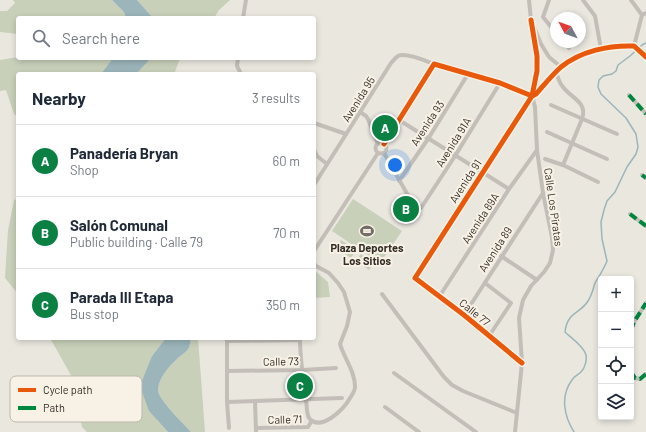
<!DOCTYPE html>
<html lang="en">
<head>
<meta charset="utf-8">
<style>
  body { margin:0; font-family:Barlow,sans-serif; background:#f2f2f3; color:#1f2937 }
  .controls { position:absolute; right:12px; bottom:12px; display:grid; overflow:hidden; border-radius:4px; box-shadow:0 2px 6px #0003 }
  .controls button { width:36px; height:36px; display:grid; place-items:center; padding:0; border:0; border-bottom:1px solid #e0e1e3; background:#fff; color:#1f2937; font:20px sans-serif }
  .compass { position:absolute; left:550px; top:12px; width:36px; height:36px; border-radius:50%; background:#fff; box-shadow:0 2px 6px #0003; rotate:311deg }
  .you { position:absolute; left:395px; top:165px; width:14px; height:14px; margin:-10px; border:3px solid #fff; border-radius:50%; background:#1a73e8; box-shadow:0 0 0 6px #1a73e833 }
  .badge { display:grid; place-items:center; width:26px; height:26px; border-radius:50%; background:#0b8043; color:#fff; font-size:13px; font-weight:700 }
  .pin { position:absolute; translate:-50% -50%; border:2px solid #fff; box-shadow:0 1px 4px #0006 }
  .list { margin:0; padding:0; list-style:none }
  h2 { display:flex; justify-content:space-between; align-items:center; height:52px; margin:0; padding:0 16px; font-size:17px }
  h2 small { font-size:13px; font-weight:400; color:#747a83 }
  .list li { display:grid; grid-template-columns:26px 1fr auto; gap:12px; align-items:center; box-sizing:border-box; height:72px; padding:0 16px; border-top:1px solid #e0e1e3 }
  .list b { display:block; font-size:15px; white-space:nowrap }
  .list p { margin:0; font-size:13px; white-space:nowrap; color:#747a83 }
  .list em { font-size:13px; font-style:normal; color:#747a83 }
  .icon { flex:none; width:22px; height:22px; fill:none; stroke:currentColor; stroke-width:2; stroke-linecap:round; stroke-linejoin:round }
  .map { position:relative; flex:none; width:646px; height:432px; overflow:hidden }
  .search { position:absolute; background:#fff; box-shadow:0 2px 6px #0003; left:16px; top:16px; width:300px; height:44px; display:flex; align-items:center; gap:10px; box-sizing:border-box; padding:0 14px; border-radius:4px; color:#747a83; font-size:15px }
  .panel { position:absolute; background:#fff; box-shadow:0 2px 6px #0003; left:16px; top:72px; width:300px; height:268px; border-radius:4px }
  .map>svg:first-child { display:block }
</style>
</head>
<body>
<div class="map">
<svg width="646" height="432" viewBox="0 0 646 432">
  <rect width="100%" height="100%" fill="#eae7df"/>
  <g fill="#c8d0ba">
    <polygon points="13,0 112,0 124,12 126,18 18,18 18,34 0,32 0,11 7,11 15,3"/>
    <polygon points="137,0 230,0 219,10 214,18 153,18"/>
    <polygon points="18,57 18,58 113,58 101,74 18,74 18,117 14,114 6,90 0,91 0,60"/>
    <polygon points="151,58 180,58 175,72 177,74 135,74 138,72"/>
    <polygon points="18,199 18,294 5,278 8,230 14,200"/>
    <polygon points="353,199 402,231 380,263 332,231"/>
    <polygon points="341,240 356,250 351,258 336,248"/>
    <polygon points="361,254 374,263 369,270 356,261"/>
    <polygon points="314,270 328,282 330,297 314,298"/>
    <polygon points="50,338 166,338 152,356 149,411 168,432 87,432 82,427 72,377"/>
    <path d="M 191,338 L 198,338 L 205,432 L 191,432 C 182,422 172,413 164,402 C 163,400 160,397 159,394 C 155,383 168,367 176,360 C 186,350 189,354 191,338 Z"/>
  </g>
  <g fill="#9cb5ba">
    <polygon points="112,0 137,0 153,18 126,18 124,12"/>
    <polygon points="113,58 151,58 138,72 135,74 101,74"/>
    <path d="M 166,338 L 191,338 C 189,354 186,350 176,360 C 168,367 155,383 159,394 C 160,397 163,400 164,402 C 172,413 182,422 191,432 L 168,432 L 149,411 L 140,386 L 152,356 Z"/>
  </g>
  <g fill="none" stroke-linecap="round" stroke-linejoin="round">
    <path stroke="#9cb5ba" stroke-width="1.5" d="M 574,432 C 564,416 560,396 572,380 C 574,376 578,375 581,372 C 585,368 587,360 586,355 C 584,346 571,338 565,332 C 567,312 580,314 588,301 C 592,295 593,289 595,283 C 599,276 604,269 607,261 L 602,239 L 601,222 L 604,210 L 607,201 L 615,192 L 627,167 L 636,154 L 638,147 L 636,134 L 626,118 L 601,94 L 598,87 L 599,80 L 603,76 L 612,74 L 616,71 L 618,65 L 630,56 L 642,45 L 646,43"/>
    <g stroke="#c3bfb8" stroke-width="4">
      <polyline points="529,0 531,20 541,44 549,57 561,67"/>
      <polyline points="549,0 543,17 556,33"/>
      <polyline points="583,0 595,16 601,49"/>
      <polyline points="631,0 642,15"/>
      <polyline points="243,18 246,0"/>
      <polyline points="564,42 569,48"/>
      <polyline points="634,46 642,15 646,13"/>
      <polyline points="238,58 237,66 241,74"/>
      <path d="M 556,72 C 558,77 559,83 563,87 C 571,98 588,102 582,119 L 563,165"/>
      <polyline points="629,95 646,114"/>
      <polyline points="551,105 617,134"/>
      <polyline points="360,112 366,116 368,119 378,144"/>
      <polyline points="399,120 509,189"/>
      <polyline points="314,123 346,134"/>
      <polyline points="547,132 607,159"/>
      <circle cx="381" cy="148" r="5.5"/>
      <path d="M 384,144 L 434,64 L 500,83 L 532,96 L 536,94 C 544,85 552,75 561,67 C 581,51 609,45 634,46 L 646,57"/>
      <polyline points="314,150 317,156 327,164"/>
      <polyline points="384,153 414,206 418,208 421,208 455,156 500,83"/>
      <polyline points="545,159 563,165 598,182"/>
      <polyline points="642,175 646,178"/>
      <polyline points="399,181 428,139 468,74"/>
      <path d="M 314,185 L 391,63 C 393,61 395,58 398,56 C 406,52 426,61 434,64"/>
      <polyline points="630,214 646,226"/>
      <polyline points="314,251 378,153"/>
      <polyline points="501,256 537,280"/>
      <polyline points="485,283 511,303 489,336"/>
      <polyline points="382,294 444,377 452,385 463,391 517,413"/>
      <polyline points="439,297 509,189 537,150"/>
      <polyline points="464,315 543,193"/>
      <polyline points="631,330 634,322 646,303"/>
      <polyline points="227,338 227,402 229,428"/>
      <path d="M 300,338 C 300,348 301,359 302,369 C 303,379 305,389 306,399 C 307,405 306,412 309,418 C 320,432 344,410 350,398 C 352,395 355,391 355,387 C 355,371 344,358 340,344 L 347,326 L 350,312 L 344,292 L 338,283 L 329,273 L 316,266 L 314,263"/>
      <polyline points="227,341 300,340"/>
      <polyline points="522,363 464,315 415,278 532,96 537,71 537,56 531,20"/>
      <polyline points="227,371 302,370 336,368"/>
      <polyline points="631,372 635,378 640,379 646,374"/>
      <polyline points="394,373 476,432"/>
      <polyline points="255,401 256,432"/>
      <polyline points="227,402 342,398"/>
      <polyline points="385,407 419,432"/>
      <polyline points="256,428 308,427 311,422"/>
      <polyline points="515,432 522,363 519,318 523,300 531,286 544,272 550,263 553,250 552,237 543,193 537,150 535,107 532,96"/>
    </g>
    <g stroke="#00873e" stroke-width="4" stroke-dasharray="8 4" stroke-linecap="butt">
      <polyline points="629,95 646,114"/>
      <polyline points="642,175 646,178"/>
      <polyline points="630,214 646,226"/>
      <polyline points="631,330 634,322 646,303"/>
      <polyline points="631,372 635,378 640,379 646,374"/>
    </g>
    <g stroke="#f8f2e6" stroke-width="8">
      <g id="cycleway">
        <path d="M 384,144 L 434,64 L 500,83 L 532,96 L 536,94 C 544,85 552,75 561,67 C 581,51 609,45 634,46 L 646,57"/>
        <polyline points="522,363 464,315 415,278 532,96 537,71 537,56 531,20"/>
      </g>
    </g>
    <use href="#cycleway" stroke="#e8590c" stroke-width="5"/>
  </g>
  <defs>
    <g id="stadium-bare" transform="scale(1.08)"><path d="M0-5a6.5 5 0 1 0 0 10a6.5 5 0 1 0 0-10ZM-3.5-1.8h7v3.6h-7Z" fill="#736e67" stroke="#f8f2e6" stroke-width="2.5" paint-order="stroke"/></g>
  </defs>
  <g fill-rule="evenodd">
    <use href="#stadium-bare" x="367" y="231"/>
  </g>
  <g text-anchor="middle" dominant-baseline="central" stroke-width="4" stroke-linejoin="round" paint-order="stroke">
    <g font-size="11" fill="#332d27" stroke="#f8f2e6">
      <text transform="translate(358 99) rotate(-58)">Avenida 95</text>
      <text transform="translate(427 123) rotate(-57)">Avenida 93</text>
      <text transform="translate(453 142) rotate(-58)">Avenida 91A</text>
      <text transform="translate(465 181) rotate(-57)">Avenida 91</text>
      <text transform="translate(554 207) rotate(82)">Calle Los Piratas</text>
      <text transform="translate(480 218) rotate(-57)">Avenida 89A</text>
      <text transform="translate(495 249) rotate(-57)">Avenida 89</text>
      <text transform="translate(475 312) rotate(39)">Calle 77</text>
      <text transform="translate(281 361) rotate(-1)">Calle 73</text>
      <text transform="translate(285 419) rotate(-1)">Calle 71</text>
    </g>
    <g font-size="11" font-weight="bold" fill="#332d27" stroke="#f8f2e6">
      <text x="367" y="247">Plaza Deportes<tspan x="367" dy="13">Los Sitios</tspan></text>
    </g>
  </g>
  <rect x="10" y="376" width="132" height="46" rx="6" fill="#f8f2e6" stroke="#bdb7ad" stroke-width="1"/>
  <rect x="18" y="388" width="18" height="4" fill="#e8590c"/>
  <rect x="18" y="406" width="18" height="4" fill="#00873e"/>
  <g font-size="11" fill="#332d27">
    <text x="43" y="394">Cycle path</text>
    <text x="43" y="412">Path</text>
  </g>
</svg>
<div class="controls">
<button>+</button>
<button>−</button>
<button><svg class="icon" aria-label="locate" viewBox="0 0 24 24"><circle cx="12" cy="12" r="6"/><path d="M12 2v4M12 18v4M2 12h4M18 12h4"/></svg></button>
<button><svg class="icon" aria-label="layers" viewBox="0 0 24 24"><path d="M12 4l9 5-9 5-9-5zM3 14l9 5 9-5"/></svg></button>
</div>
<svg class="compass" viewBox="-18 -18 36 36"><path d="M0-13l5 13h-10z" fill="#e53935"/><path d="M0 13l5-13h-10z" fill="#747a83"/></svg>
<div class="you"></div>
<div class="pin badge" style="left:385px;top:128px">A</div>
<div class="pin badge" style="left:406px;top:209px">B</div>
<div class="pin badge" style="left:300px;top:386px">C</div>
<div class="search"><svg class="icon" aria-label="search" viewBox="0 0 24 24"><circle cx="10" cy="10" r="6"/><path d="M15 15l6 6"/></svg>Search here</div>
<section class="panel">
<h2>Nearby<small>3 results</small></h2>
<ul class="list">
<li><span class="badge">A</span><div><b>Panadería Bryan</b><p>Shop</p></div><em>60 m</em></li>
<li><span class="badge">B</span><div><b>Salón Comunal</b><p>Public building · Calle 79</p></div><em>70 m</em></li>
<li><span class="badge">C</span><div><b>Parada III Etapa</b><p>Bus stop</p></div><em>350 m</em></li>
</ul>
</section>
</div>
</body>
</html>
